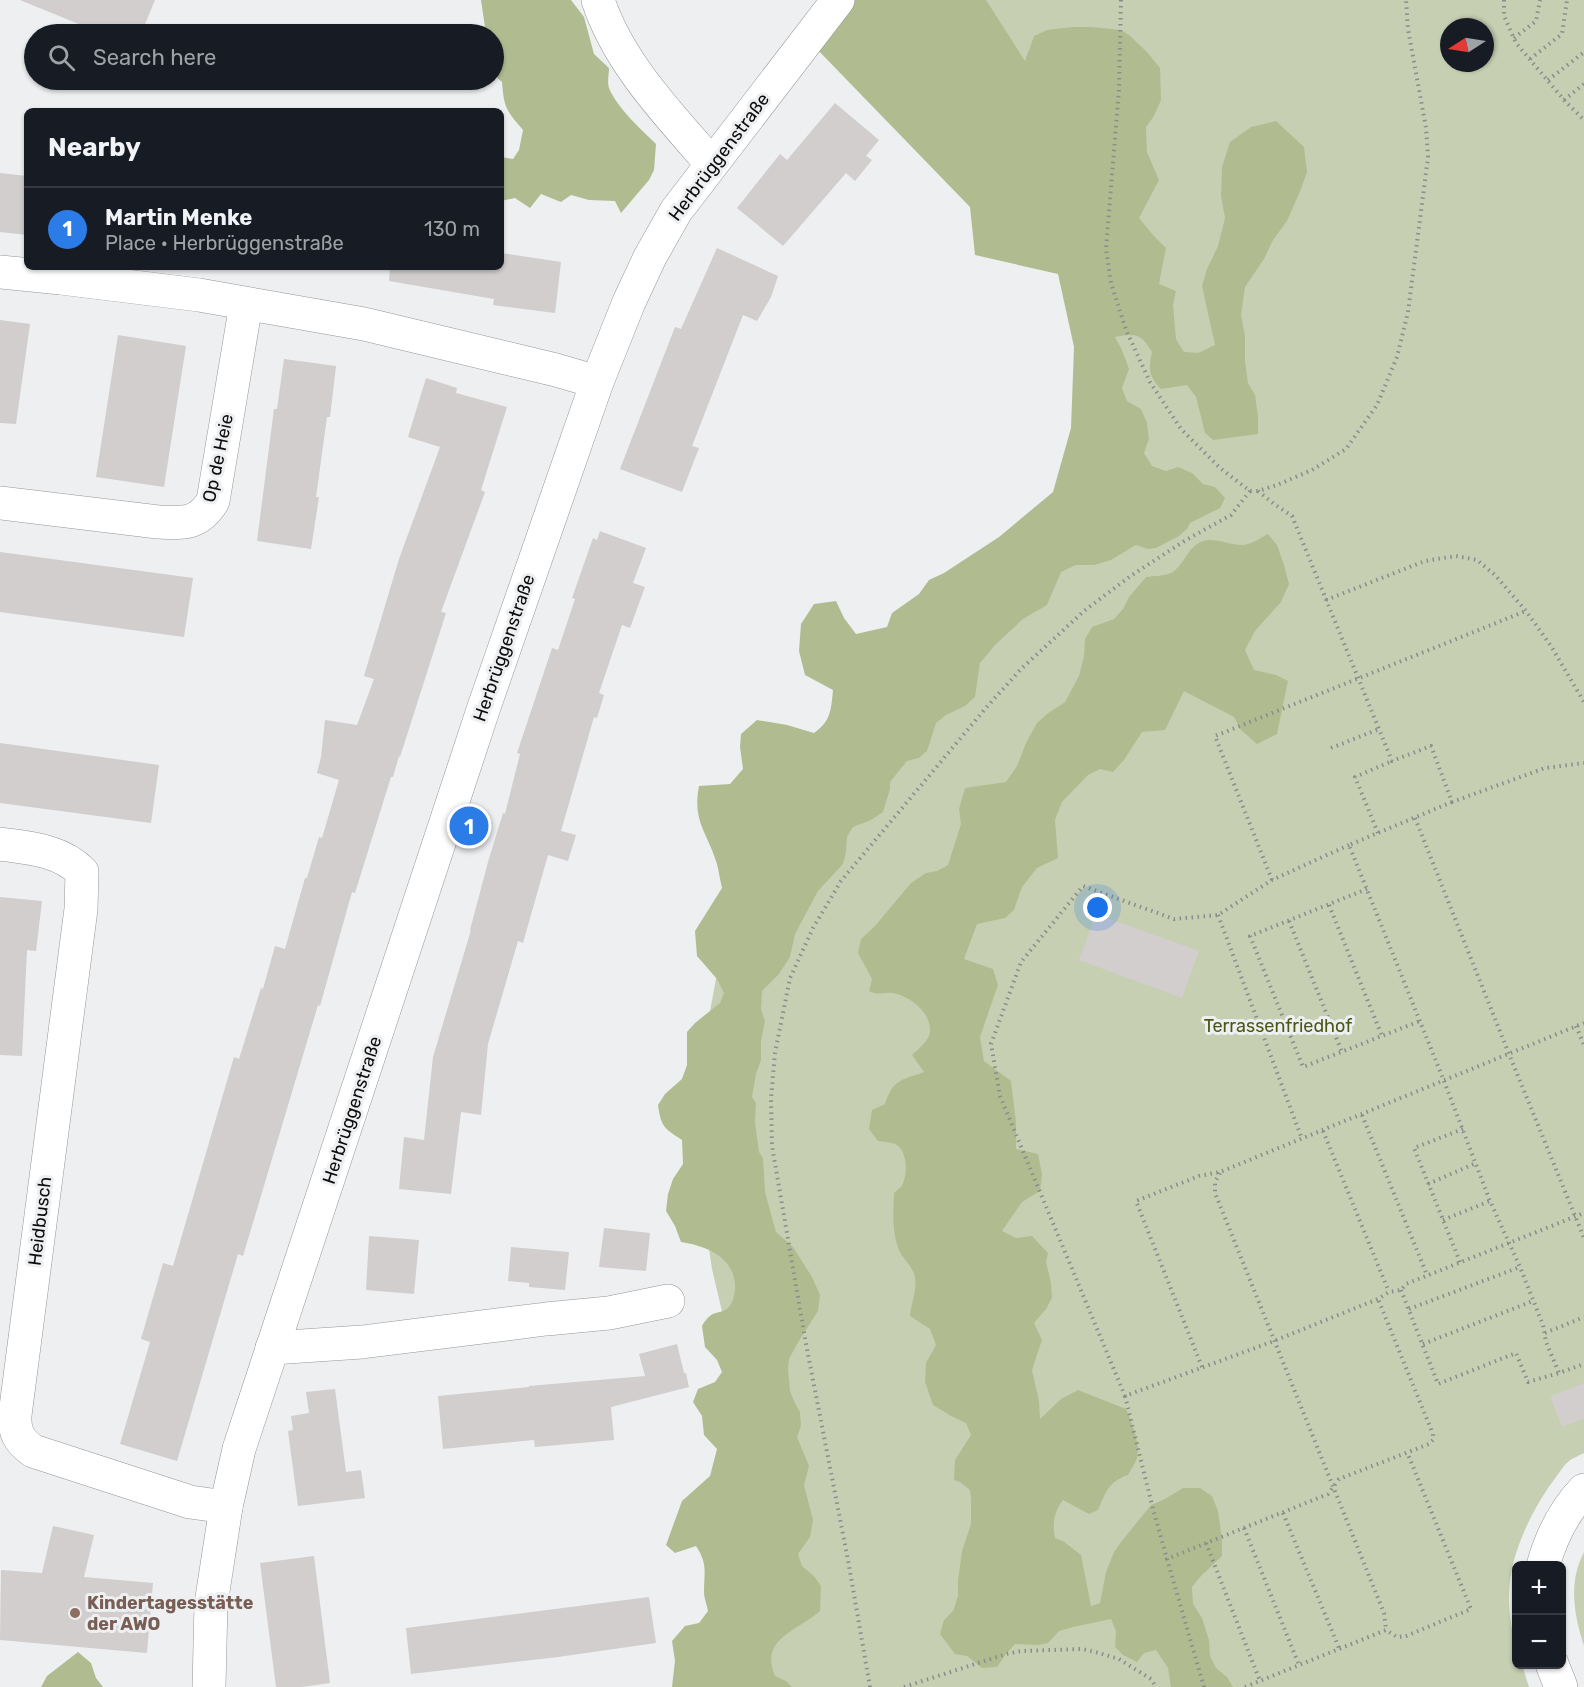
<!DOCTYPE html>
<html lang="en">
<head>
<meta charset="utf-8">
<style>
  body { margin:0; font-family:Rubik,sans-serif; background:#20242c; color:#f1f3f6 }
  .controls { position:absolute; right:18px; bottom:18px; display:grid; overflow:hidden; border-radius:9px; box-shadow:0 2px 4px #0004 }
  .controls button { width:54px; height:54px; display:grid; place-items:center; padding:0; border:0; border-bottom:2px solid #363941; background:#171b24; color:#f1f3f6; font:30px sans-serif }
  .compass { position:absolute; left:1440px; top:18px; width:54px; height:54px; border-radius:50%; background:#171b24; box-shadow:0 2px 4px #0004; rotate:258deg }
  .you { position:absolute; left:1098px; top:908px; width:21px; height:21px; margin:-15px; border:4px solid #fff; border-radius:50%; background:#1a73e8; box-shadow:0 0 0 9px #1a73e833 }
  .badge { display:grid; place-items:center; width:39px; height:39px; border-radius:50%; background:#2b7ce7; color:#fff; font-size:20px; font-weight:700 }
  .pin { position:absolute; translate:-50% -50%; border:3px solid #fff; box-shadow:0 2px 6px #0006 }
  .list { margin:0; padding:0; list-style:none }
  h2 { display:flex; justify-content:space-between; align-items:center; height:78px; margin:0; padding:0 24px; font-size:26px }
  h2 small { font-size:20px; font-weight:400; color:#9ea1a6 }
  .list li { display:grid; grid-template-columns:39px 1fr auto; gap:18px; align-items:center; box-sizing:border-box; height:84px; padding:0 24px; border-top:2px solid #363941 }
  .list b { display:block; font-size:22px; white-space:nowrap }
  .list p { margin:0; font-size:20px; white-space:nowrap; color:#9ea1a6 }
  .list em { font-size:20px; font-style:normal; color:#9ea1a6 }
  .icon { flex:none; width:33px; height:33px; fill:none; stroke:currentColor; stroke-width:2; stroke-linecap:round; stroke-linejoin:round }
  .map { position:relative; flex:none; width:1584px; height:1687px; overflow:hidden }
  .search { position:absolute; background:#171b24; box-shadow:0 2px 4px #0004; left:24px; top:24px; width:480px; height:66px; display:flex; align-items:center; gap:15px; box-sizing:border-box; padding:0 21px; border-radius:33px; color:#9ea1a6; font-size:22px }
  .panel { position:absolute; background:#171b24; box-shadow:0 2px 4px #0004; left:24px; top:108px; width:480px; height:162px; border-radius:9px }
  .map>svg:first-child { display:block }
</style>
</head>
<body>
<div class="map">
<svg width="1584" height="1687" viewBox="0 0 1584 1687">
  <rect width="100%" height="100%" fill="#edeff1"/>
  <g fill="#c7cfb2" fill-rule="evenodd">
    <path d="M 986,0 L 1584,0 L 1584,1453 C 1579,1456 1572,1458 1568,1462 C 1563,1466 1560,1472 1556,1477 C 1532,1509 1509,1555 1509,1596 C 1508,1619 1516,1641 1516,1664 L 1522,1665 L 1529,1687 L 707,1687 L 741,1392 L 712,1269 L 697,1167 L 707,1028 L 741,842 L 921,681 L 1118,486 ZM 1449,27 L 1485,27 L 1485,63 L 1449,63 Z"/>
    <path d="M 1584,1552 L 1584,1646 C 1574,1615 1568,1582 1584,1552 Z"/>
  </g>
  <g fill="#b0bc90">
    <path d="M 481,0 L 571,0 L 584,17 L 594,54 L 609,68 C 609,74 607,82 609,88 C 617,108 641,129 656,144 L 654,170 L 649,180 L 621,213 L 615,201 L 589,200 L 571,195 L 561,202 L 541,194 L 530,208 L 515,198 L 501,201 L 501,157 L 513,159 L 519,150 L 523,130 C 506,110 504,108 502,82 L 494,75 L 494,34 L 486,34 Z"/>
    <path d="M 847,0 L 986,0 L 1025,61 L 1034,36 L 1047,30 L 1073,27 L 1092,27 L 1121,30 L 1129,35 L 1147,52 L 1160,68 L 1161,100 L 1154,116 L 1146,127 L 1147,152 L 1159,180 L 1139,218 L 1153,235 L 1166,248 L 1159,284 L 1176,291 L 1173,305 L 1176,339 L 1184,352 L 1198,353 L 1215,345 L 1202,286 L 1207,269 L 1218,246 L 1225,218 L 1221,196 L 1222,167 L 1230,142 L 1251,127 L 1276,121 L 1304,147 L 1307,172 L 1301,189 L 1287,221 L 1273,240 L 1264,259 L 1245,287 L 1241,315 L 1245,336 L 1245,361 L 1248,383 L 1255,395 L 1258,417 L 1258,434 L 1213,440 L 1205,433 L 1196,397 L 1187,385 L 1161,389 C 1149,377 1148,369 1152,352 C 1141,333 1135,333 1115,337 L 1122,350 L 1129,369 L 1122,388 L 1127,401 L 1141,409 L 1147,423 L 1149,439 L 1144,453 L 1152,466 L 1166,471 L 1178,467 L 1192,473 L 1203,484 L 1215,487 L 1225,498 L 1220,508 L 1190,523 L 1187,529 L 1179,536 L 1156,548 L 1148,549 L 1136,545 L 1111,560 L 1094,565 L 1076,565 L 1061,572 L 1047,605 L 1023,619 L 996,644 L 980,663 L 975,697 L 965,706 L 946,715 L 936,723 L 927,751 L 919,758 L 907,761 L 890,782 L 890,789 L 883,812 L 871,820 L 853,827 L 847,837 L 846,852 L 843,864 L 818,891 L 795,934 L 790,957 L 779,974 L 762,991 L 761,1009 L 765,1021 L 761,1041 L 761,1060 L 756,1074 L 752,1097 L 756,1103 L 755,1122 L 759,1152 L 763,1158 L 765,1192 L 776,1232 L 793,1247 L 812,1277 L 820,1295 L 818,1311 L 797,1344 L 789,1359 L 788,1368 L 790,1391 L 794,1401 L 800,1412 L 801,1426 L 797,1437 L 809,1466 L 804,1485 L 813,1520 L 810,1537 L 798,1554 L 802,1566 L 814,1576 L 821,1586 L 820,1611 C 797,1631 759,1639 775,1676 L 786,1681 L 792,1687 L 672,1687 L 675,1661 L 672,1641 L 685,1626 L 699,1623 L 708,1611 C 707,1605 704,1598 704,1592 C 704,1572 708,1564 696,1546 L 675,1553 L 666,1545 L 682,1501 L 710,1476 L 717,1449 L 704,1435 L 702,1416 L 693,1402 L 698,1389 L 715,1382 L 722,1372 L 717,1360 L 705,1347 L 702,1326 C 704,1322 707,1318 711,1315 C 716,1312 724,1312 728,1308 C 733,1303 734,1296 735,1290 C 737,1259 708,1246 681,1242 L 675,1226 L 666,1211 L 668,1194 L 673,1179 L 683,1164 L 682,1140 C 664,1128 661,1127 658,1105 L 665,1094 L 682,1079 L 687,1065 L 687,1032 L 695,1023 L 720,1003 L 724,993 L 717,979 L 697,956 L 695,931 L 722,888 C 720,880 719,872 717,864 C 708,833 692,822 699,786 L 730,784 L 743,769 L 740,747 L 741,734 L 757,720 L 787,725 L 814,733 C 831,721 831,710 833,690 L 805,675 L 799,651 L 801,624 L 814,604 L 836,601 L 844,618 L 856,634 L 887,627 L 892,613 L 919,594 L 929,580 L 944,573 L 999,537 L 1053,492 L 1071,428 L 1074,347 L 1058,274 L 975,255 L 970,207 L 813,45 Z"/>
    <path d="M 1268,534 L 1277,545 L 1284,565 L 1289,584 L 1281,602 L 1255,631 L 1245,650 L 1254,670 L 1276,675 L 1288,681 L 1277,734 L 1257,744 L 1241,730 L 1234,717 L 1184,691 L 1165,730 L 1142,732 L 1124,760 L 1113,772 L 1100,769 L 1088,775 L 1062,802 L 1055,820 L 1058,858 L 1037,868 L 1022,887 L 1014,910 L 1005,918 L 977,924 L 964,959 L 993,969 L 998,985 L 980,1037 L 984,1061 L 1011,1081 L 1016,1122 L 1016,1149 L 1038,1154 L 1042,1174 L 1040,1191 L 1022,1202 L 1002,1231 L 1016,1238 L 1032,1236 L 1048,1253 L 1046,1262 L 1051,1283 L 1052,1298 L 1046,1309 L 1034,1323 L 1042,1340 L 1032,1370 L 1039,1401 L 1040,1419 L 1061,1399 L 1078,1390 L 1126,1409 C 1131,1421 1141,1444 1137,1457 C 1136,1463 1131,1469 1128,1475 C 1108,1482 1106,1492 1098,1510 L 1089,1514 L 1063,1500 C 1054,1512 1052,1524 1055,1538 L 1063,1541 L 1081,1555 L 1091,1606 L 1100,1603 L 1106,1572 L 1114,1552 L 1121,1542 L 1151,1505 L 1163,1500 L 1183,1488 L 1200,1488 L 1212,1496 L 1218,1511 L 1222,1539 L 1222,1556 L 1201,1576 L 1192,1587 L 1193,1604 L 1202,1618 L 1209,1640 L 1210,1656 L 1216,1668 L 1227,1677 L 1233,1687 L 1171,1687 L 1168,1668 L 1156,1650 L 1144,1653 L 1137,1662 L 1123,1655 L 1115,1647 L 1116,1631 L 1111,1619 L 1073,1627 L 1059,1631 L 1048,1643 L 1039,1645 L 1015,1644 L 1006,1654 L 997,1667 L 982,1668 L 967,1656 L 955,1654 L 940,1634 L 944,1620 L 953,1611 L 958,1596 L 958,1580 L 962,1551 L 971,1524 L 971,1499 L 970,1490 L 960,1482 L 954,1480 L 955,1460 L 971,1435 L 966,1423 L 951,1416 L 933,1405 L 925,1382 L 926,1363 L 936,1345 L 930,1329 L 910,1316 C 911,1303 917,1291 915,1278 C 914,1268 903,1259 899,1250 C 892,1232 893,1212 894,1193 C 896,1191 899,1189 901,1187 C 908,1177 908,1153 897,1145 C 892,1142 884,1142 878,1141 L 869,1129 L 872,1110 L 885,1104 C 893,1079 902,1080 924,1072 L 912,1055 C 918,1049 929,1041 930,1032 C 931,1013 913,999 897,994 C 885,990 881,997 869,991 L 872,979 L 858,953 L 861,939 L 875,926 L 911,883 L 926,873 L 937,871 L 948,865 L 961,824 L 959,809 L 965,788 L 1006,782 L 1017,766 L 1026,743 L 1037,723 L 1047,714 L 1065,702 L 1079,676 L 1084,656 L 1085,639 L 1092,627 L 1114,619 L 1123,609 L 1129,597 L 1146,577 C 1153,576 1167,576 1173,572 C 1185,563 1187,548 1201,542 C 1213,536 1229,545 1242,545 C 1251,545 1260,538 1268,534 Z"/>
    <polygon points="78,1652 91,1663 96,1678 103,1687 41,1687 47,1676"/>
  </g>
  <g fill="#d1cecd">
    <polygon points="20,0 155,0 141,34 103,34"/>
    <polygon points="835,103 879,140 866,156 872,160 855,181 846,173 783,246 737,208 780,154 787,160"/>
    <polygon points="0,173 27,176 27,235 0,232"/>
    <polygon points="717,248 778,276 771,297 757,321 743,315 692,446 699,448 682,492 620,469 675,327 681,329"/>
    <polygon points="501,253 561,262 555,313 493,305 494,299 389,281 390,267 501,267"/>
    <polygon points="0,320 30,324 16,424 0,423"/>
    <polygon points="118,335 186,346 164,487 96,477"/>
    <polygon points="284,359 336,366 330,417 327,417 316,497 319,497 311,549 257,541 274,409 277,409"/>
    <polygon points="426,378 457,388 456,393 507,407 481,490 485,492 441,612 446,613 400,757 399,756 393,777 391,777 355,893 352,892 320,1006 318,1005 243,1256 238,1254 177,1461 120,1444 150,1342 141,1339 163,1263 173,1266 234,1057 239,1059 261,988 263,989 275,946 285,949 305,878 307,878 319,837 322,838 339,780 317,773 321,757 325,720 357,725 374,679 364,676 399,559 440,447 408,437"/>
    <polygon points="600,531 646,548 633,583 645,587 630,628 622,625 599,693 604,695 597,718 594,717 561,831 576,835 568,861 548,855 523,943 518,941 488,1044 481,1115 461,1112 451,1194 399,1189 404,1137 424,1140 433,1057 471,930 470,930 488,862 503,813 505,814 520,754 517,753 552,648 558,650 575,599 572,598 593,538 597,540"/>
    <polygon points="0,552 193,578 184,637 0,612"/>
    <polygon points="0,743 159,765 151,823 0,803"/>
    <polygon points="0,897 42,901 36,951 27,950 22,1056 0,1055"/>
    <polygon points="1096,914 1199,951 1182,998 1079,960"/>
    <polygon points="604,1228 650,1233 646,1271 599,1267"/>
    <polygon points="369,1236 419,1240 414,1294 366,1290"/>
    <polygon points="511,1247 569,1252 565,1290 529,1287 529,1283 508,1281"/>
    <polygon points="677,1344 684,1373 686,1373 689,1387 611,1407 614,1440 535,1447 534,1440 443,1449 438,1396 529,1387 529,1386 645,1376 639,1354"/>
    <polygon points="1584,1383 1584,1419 1562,1427 1550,1396"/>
    <polygon points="335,1389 346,1472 361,1470 365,1498 298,1506 288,1431 293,1430 291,1416 309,1413 306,1392"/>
    <polygon points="53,1526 94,1535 84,1577 153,1583 147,1653 0,1640 1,1570 42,1573"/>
    <polygon points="314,1556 330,1683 302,1687 276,1687 260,1563"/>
    <polygon points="649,1597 656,1643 558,1657 411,1674 406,1628"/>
  </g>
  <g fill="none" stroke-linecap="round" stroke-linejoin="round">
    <g stroke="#949698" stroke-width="34">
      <g id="minor">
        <path d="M 598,0 C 618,62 669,115 711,163"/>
        <polyline points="0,272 61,278 199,295 364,324 556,370 597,382"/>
        <path d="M 0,503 L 158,522 C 184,523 198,525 213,501 L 246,304"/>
        <path d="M 0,844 C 29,848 61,850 82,872 L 81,909 L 15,1415 C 14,1432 19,1441 33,1451 L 190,1502 L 226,1507"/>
        <polyline points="272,1348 362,1342 546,1319 609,1313 668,1301"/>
        <path d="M 1543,1566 C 1551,1537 1563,1512 1584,1490"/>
        <polyline points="1552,1664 1561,1687"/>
        <polyline points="209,1687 211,1604 226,1507 239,1449 484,707 597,382 629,302 650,257 676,211 838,0"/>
      </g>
    </g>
    <g stroke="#8b8c8e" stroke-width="4" stroke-dasharray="1.5 4.5" stroke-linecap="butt">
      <polyline points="1121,0 1119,89 1106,249 1111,283 1126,330 1150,382 1181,429 1220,468 1250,491 1258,491 1277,485 1312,470 1346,449 1377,405 1397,357 1408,312 1428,157 1426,128 1408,29 1406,0"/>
      <polyline points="1504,0 1504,16 1516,43 1564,100 1584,120"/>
      <polyline points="1514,38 1536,21 1540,0"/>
      <polyline points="1530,59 1562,34 1567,0"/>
      <polyline points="1548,80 1583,53 1584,50"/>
      <polyline points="1564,100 1584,84"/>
      <polyline points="1258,491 1274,504 1292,516 1392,761 1431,746 1452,802 1545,768 1584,763"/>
      <polyline points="1326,600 1425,561 1456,556 1477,560 1495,575 1526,611 1551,646 1584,702"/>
      <polyline points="1331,748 1379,729"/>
      <polyline points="1452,802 1349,845 1444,1081 1490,1201 1520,1267 1543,1325 1546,1342 1559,1373 1584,1364"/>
      <polyline points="1415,818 1509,1054 1584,1238"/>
      <polyline points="1378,833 1355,777 1392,761"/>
      <polyline points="1349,845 1272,880 1218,915 1174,919 1083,886 1021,962 991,1044 1000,1096 1125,1396 1274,1341 1378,1299 1389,1292 1401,1290 1406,1284 1584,1213"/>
      <polyline points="1272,880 1215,736 1526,611"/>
      <polyline points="1367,889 1250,936 1303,1067 1420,1021"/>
      <polyline points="1329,905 1382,1036"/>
      <polyline points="1218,915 1302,1139"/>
      <polyline points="1289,921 1342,1052"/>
      <polyline points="1576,1026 1584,1045"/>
      <polyline points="1362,1115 1427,1275"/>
      <polyline points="1323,1131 1389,1292"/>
      <polyline points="1220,1173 1215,1182 1215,1193 1384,1613 1386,1630"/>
      <polyline points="1428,1184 1476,1163"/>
      <polyline points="1443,1220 1490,1201"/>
      <polyline points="1460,1262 1414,1148 1463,1129"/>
      <polyline points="1401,1290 1438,1384 1516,1353 1528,1382 1559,1373"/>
      <polyline points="1409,1309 1520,1267"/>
      <polyline points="1545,1333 1584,1317"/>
      <polyline points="1423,1344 1533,1301"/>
      <polyline points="1202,1367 1136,1201 1199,1176 1220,1172 1584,1023"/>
      <polyline points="1125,1396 1153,1509 1167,1559"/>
      <polyline points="1283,1513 1339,1648"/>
      <polyline points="1244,1528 1299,1665"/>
      <polyline points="1206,1543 1260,1681"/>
      <polyline points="870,1687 848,1560 806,1344 772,1146 771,1099 775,1053 790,978 813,928 841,881 985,709 1021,669 1084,611 1132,575 1186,540 1231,515 1250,491"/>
      <polyline points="904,1687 1006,1654 1021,1651 1082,1649 1099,1653 1119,1659 1151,1679 1156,1687"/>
      <polyline points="1204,1687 1167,1559 1328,1494 1339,1479 1429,1444 1433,1440 1433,1434 1378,1299"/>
      <polyline points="1245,1687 1386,1630 1397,1637 1406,1636 1471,1609 1407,1452"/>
    </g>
    <use href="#minor" stroke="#fff" stroke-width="33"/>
  </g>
  <circle fill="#8d6e63" stroke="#edeff1" stroke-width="2" cx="75" cy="1613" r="6"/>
  <g text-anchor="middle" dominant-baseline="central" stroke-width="6" stroke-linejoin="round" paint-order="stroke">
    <g font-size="18" fill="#0c0c0d" stroke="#edeff1">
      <text transform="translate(719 157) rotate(-53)">Herbrüggenstraße</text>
      <text transform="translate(218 458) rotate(-78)">Op de Heie</text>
      <text transform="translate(504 648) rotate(-71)">Herbrüggenstraße</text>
      <text transform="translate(352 1110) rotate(-72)">Herbrüggenstraße</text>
      <text transform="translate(40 1221) rotate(-83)">Heidbusch</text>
    </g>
    <g font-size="18" fill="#4a5812" stroke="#edeff1">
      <text x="1278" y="1026">Terrassenfriedhof</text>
    </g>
    <g font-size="18" font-weight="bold" fill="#785e54" stroke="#edeff1" text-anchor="start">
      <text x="87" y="1603">Kindertagesstätte<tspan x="87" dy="21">der AWO</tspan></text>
    </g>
  </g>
</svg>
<div class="controls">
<button>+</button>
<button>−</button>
</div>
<svg class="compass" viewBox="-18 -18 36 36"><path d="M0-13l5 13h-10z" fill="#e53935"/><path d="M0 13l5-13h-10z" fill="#9ea1a6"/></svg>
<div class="you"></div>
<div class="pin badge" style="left:469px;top:826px">1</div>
<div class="search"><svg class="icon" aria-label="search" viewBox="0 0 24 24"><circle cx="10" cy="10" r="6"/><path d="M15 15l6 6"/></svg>Search here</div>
<section class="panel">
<h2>Nearby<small></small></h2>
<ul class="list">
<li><span class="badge">1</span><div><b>Martin Menke</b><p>Place · Herbrüggenstraße</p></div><em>130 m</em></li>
</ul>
</section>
</div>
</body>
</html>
